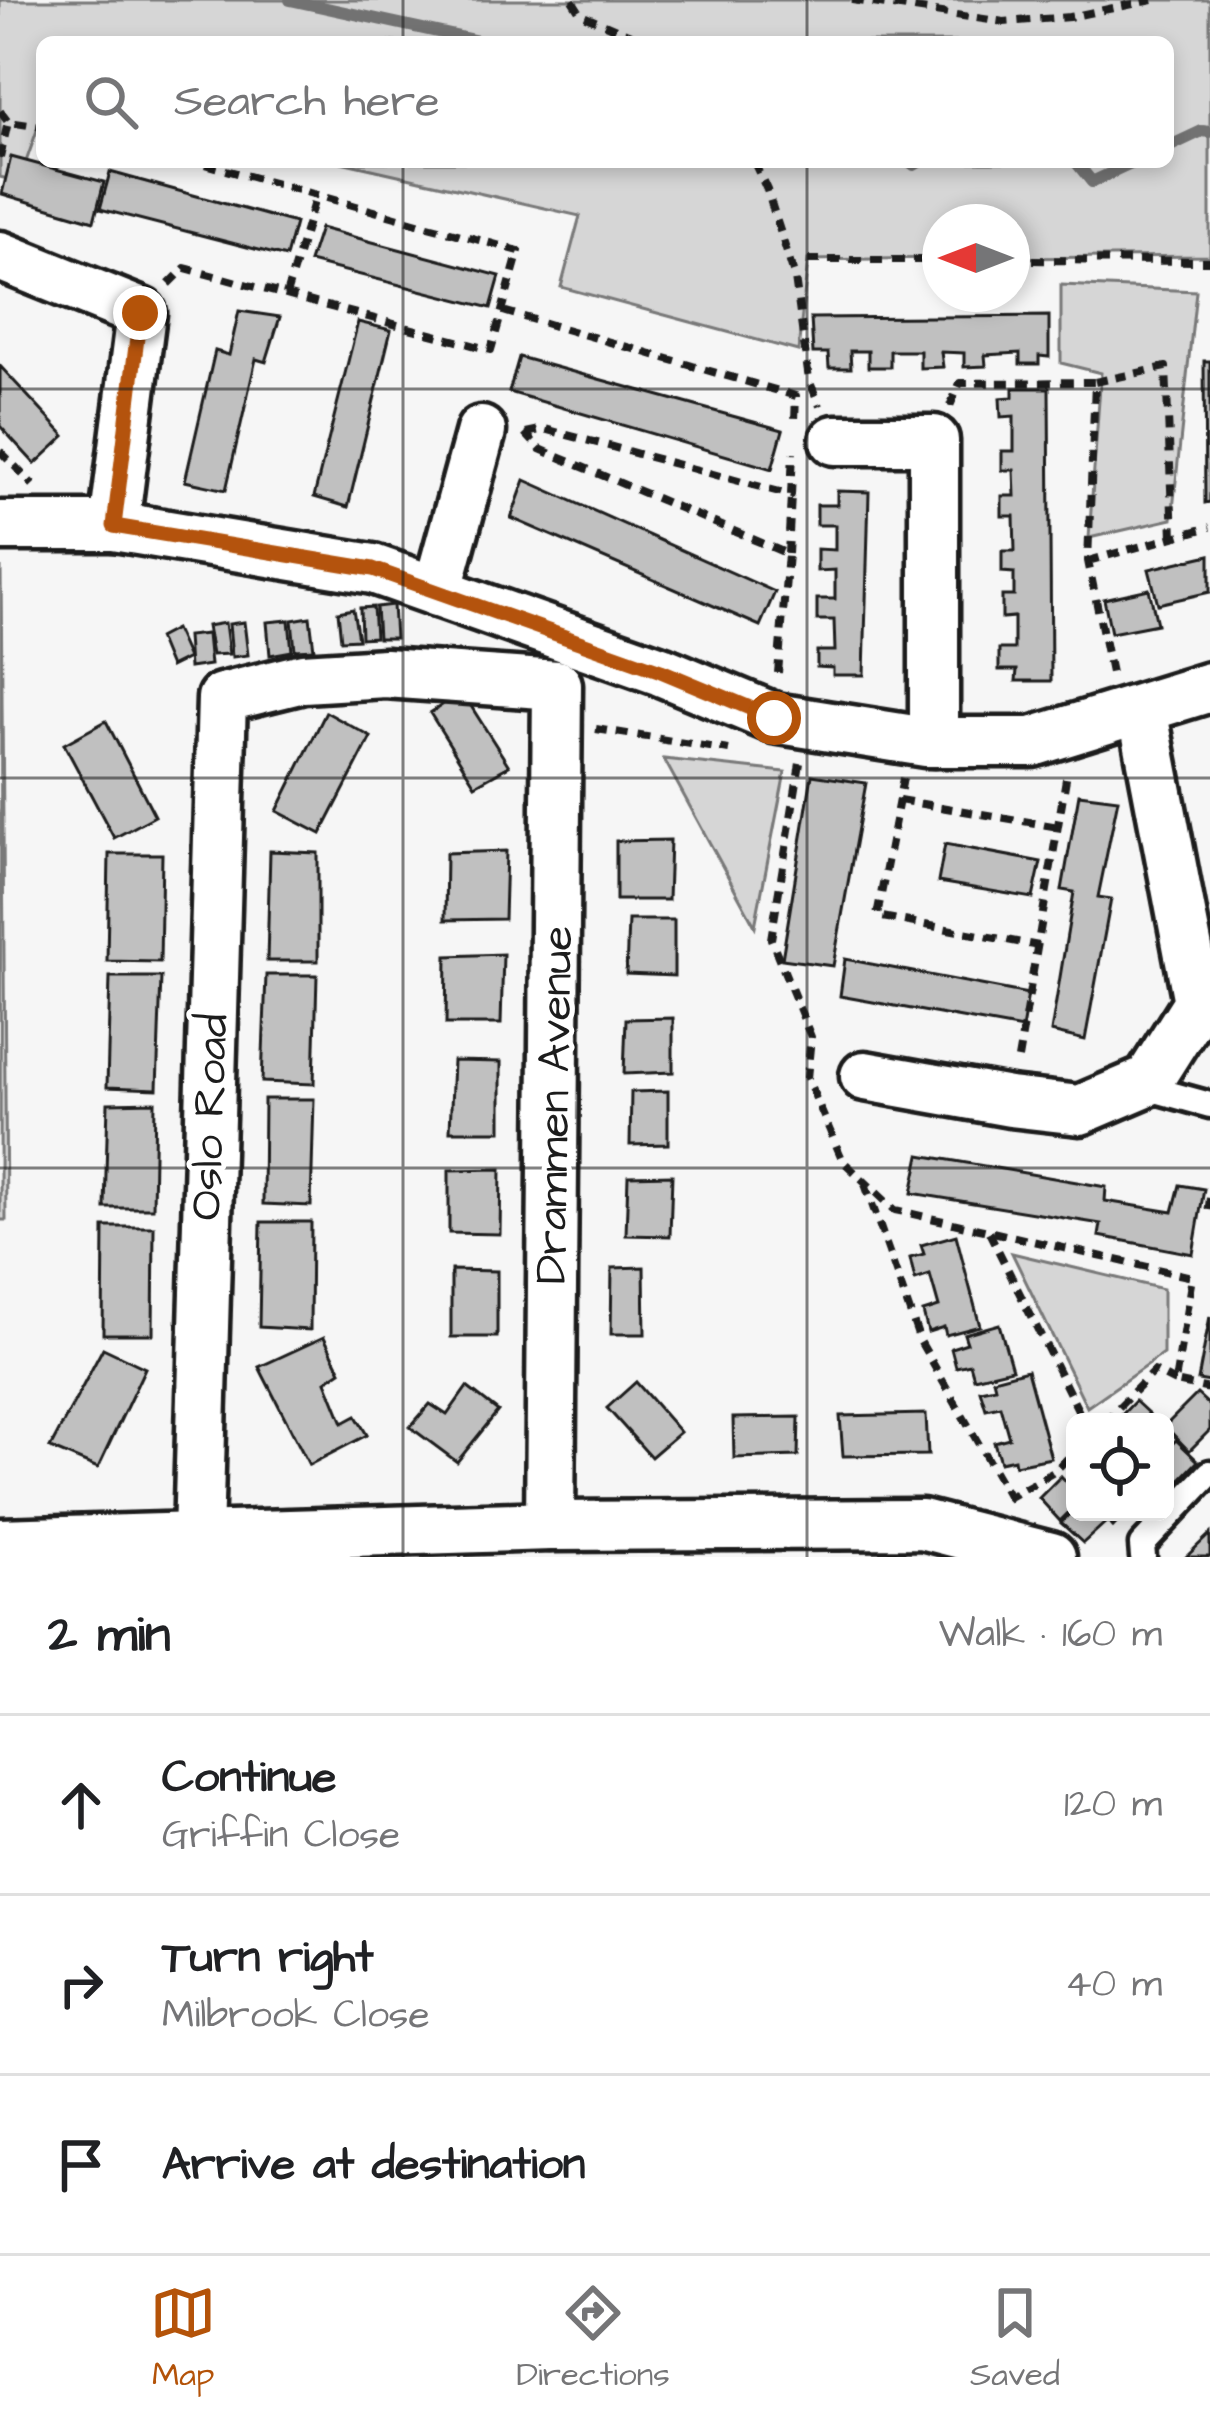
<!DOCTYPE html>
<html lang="en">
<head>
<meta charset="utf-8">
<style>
  body { margin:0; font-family:"Architects Daughter",sans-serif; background:#f6f6f6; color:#202124 }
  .controls { position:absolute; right:36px; bottom:36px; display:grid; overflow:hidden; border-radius:18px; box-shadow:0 6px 18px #0003 }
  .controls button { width:108px; height:108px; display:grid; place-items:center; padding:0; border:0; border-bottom:3px solid #e0e0e0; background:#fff; color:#202124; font:60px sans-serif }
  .compass { position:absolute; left:922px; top:204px; width:108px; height:108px; border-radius:50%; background:#fff; box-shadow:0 6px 18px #0003; rotate:270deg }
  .stop { position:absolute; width:36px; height:36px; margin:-27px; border:9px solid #b45309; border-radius:50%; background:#fff }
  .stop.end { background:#b45309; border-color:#fff; box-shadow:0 3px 12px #0008 }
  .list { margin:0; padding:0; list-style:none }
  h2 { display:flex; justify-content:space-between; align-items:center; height:156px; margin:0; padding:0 48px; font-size:51px }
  h2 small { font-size:39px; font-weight:400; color:#757577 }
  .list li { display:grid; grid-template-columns:78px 1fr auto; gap:36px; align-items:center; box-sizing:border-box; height:180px; padding:0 48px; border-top:3px solid #e0e0e0 }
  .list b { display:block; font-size:45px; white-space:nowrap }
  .list p { margin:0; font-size:39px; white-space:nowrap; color:#757577 }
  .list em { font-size:39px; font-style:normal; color:#757577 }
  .icon { flex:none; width:66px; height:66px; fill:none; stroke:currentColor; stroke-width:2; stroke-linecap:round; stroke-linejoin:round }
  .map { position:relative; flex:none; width:1210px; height:1557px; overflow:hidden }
  .search { position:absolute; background:#fff; box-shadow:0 6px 18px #0003; left:36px; right:36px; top:36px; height:132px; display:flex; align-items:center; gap:30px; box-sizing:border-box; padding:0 42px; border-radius:18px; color:#757577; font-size:45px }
  .sheet { height:696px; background:#fff }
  nav { display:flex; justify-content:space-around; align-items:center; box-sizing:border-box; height:168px; border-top:3px solid #e0e0e0; background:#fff; font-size:33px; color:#757577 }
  nav a { display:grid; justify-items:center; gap:6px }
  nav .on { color:#b45309 }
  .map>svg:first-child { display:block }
</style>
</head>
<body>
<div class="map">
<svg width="1210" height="1557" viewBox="0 0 1210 1557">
  <rect width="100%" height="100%" fill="#f6f6f6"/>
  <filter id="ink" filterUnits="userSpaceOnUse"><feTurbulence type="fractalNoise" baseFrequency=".00833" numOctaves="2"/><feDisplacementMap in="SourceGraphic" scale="24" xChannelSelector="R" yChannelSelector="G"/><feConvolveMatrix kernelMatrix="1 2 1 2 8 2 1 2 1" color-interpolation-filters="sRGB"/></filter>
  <g filter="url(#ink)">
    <g fill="#d6d6d6" stroke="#797979" stroke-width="3">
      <polygon points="0,0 1210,0 1210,256 1012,258 1012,222 940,222 940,258 808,260 798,351 561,287 580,216 341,162 1168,162 1168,42 42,42 42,116 19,182 0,177"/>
      <polygon points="1061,285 1196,291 1172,519 1089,538 1101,373 1061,363"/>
      <polygon points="1,567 6,1220 0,1220"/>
      <polygon points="664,759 785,772 755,926"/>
      <polygon points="1012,1253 1163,1289 1163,1354 1087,1407"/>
    </g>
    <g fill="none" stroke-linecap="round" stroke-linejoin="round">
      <g stroke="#727272" stroke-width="12">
        <polyline points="290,0 483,42"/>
        <polyline points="1168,147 1202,131 1210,132"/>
        <polyline points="910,162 914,165 919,162"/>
        <polyline points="1076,162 1092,182 1135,162"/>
      </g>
    </g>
    <g fill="#c0c0c0" stroke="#1c1c1c" stroke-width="3">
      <polygon points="11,157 104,182 94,221 2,194"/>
      <polygon points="110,172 295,223 286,257 100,209"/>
      <polygon points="320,228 500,276 491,308 309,262"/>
      <polygon points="239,311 280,317 266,362 256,359 226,490 185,481 215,351 229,355"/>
      <polygon points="1049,316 1049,357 1039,356 1039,364 1020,364 1020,353 985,355 986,366 964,367 964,353 941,352 943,367 920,368 920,351 890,351 890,367 868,367 868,351 850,351 851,368 829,368 828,353 813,353 811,318"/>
      <polygon points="358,322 391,330 348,507 314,497"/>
      <polygon points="519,357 783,430 772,469 509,392"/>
      <polygon points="1204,361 1210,361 1210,502 1205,503"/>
      <polygon points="0,366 65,436 35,464 0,426"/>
      <polygon points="1013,388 1049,388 1051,681 1016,681 1017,670 999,670 999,649 1014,649 1014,617 1002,618 1002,596 1014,596 1014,573 1002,572 1002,551 1015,551 1014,516 1002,516 1002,496 1015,496 1014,470 1002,470 1002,451 1014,451 1014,416 1001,417 1000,398 1013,397"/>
      <polygon points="525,480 775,592 760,626 511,518"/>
      <polygon points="837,491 869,492 864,675 833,675 833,668 817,667 817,651 835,651 834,620 817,620 817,599 835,599 835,570 817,571 817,549 835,550 835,525 817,525 817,505 837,505"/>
      <polygon points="1210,555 1210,592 1158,604 1149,569"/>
      <polygon points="1149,589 1157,624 1111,633 1104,599"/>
      <polygon points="393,605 395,638 378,638 376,607"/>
      <polygon points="373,607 375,637 361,638 360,608"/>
      <polygon points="353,609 358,639 341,640 338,612"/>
      <polygon points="310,617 314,649 295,650 292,620"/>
      <polygon points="289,620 292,651 270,655 267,622"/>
      <polygon points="244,622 248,655 232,657 229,624"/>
      <polygon points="225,623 229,654 212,655 207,626"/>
      <polygon points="175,629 188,658 170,667 158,638"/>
      <polygon points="207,634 210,665 189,668 187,636"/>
      <polygon points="462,692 509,766 475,785 430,713"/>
      <polygon points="326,712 371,737 321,834 277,811"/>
      <polygon points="106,721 155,816 114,838 64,744"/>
      <polygon points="812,775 866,783 833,966 782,959"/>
      <polygon points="1079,794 1118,799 1098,897 1111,899 1085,1040 1051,1032 1074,892 1062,890"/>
      <polygon points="670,840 668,900 616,900 616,841"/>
      <polygon points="945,844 1041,862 1033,898 938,882"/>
      <polygon points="270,851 318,853 318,961 267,961"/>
      <polygon points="506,851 504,919 445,920 446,853"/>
      <polygon points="109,854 162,854 160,962 107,961"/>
      <polygon points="628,920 674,920 674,976 626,974"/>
      <polygon points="503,954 501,1024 446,1024 447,956"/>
      <polygon points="845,959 1028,994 1022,1029 840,996"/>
      <polygon points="266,975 317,975 314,1084 262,1082"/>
      <polygon points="110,977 161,977 157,1089 107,1087"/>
      <polygon points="673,1018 673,1072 624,1074 626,1019"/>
      <polygon points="453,1061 501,1062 501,1131 450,1131"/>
      <polygon points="668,1091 668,1144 630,1145 631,1092"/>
      <polygon points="264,1099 314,1099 311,1206 263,1204"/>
      <polygon points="155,1102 153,1208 105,1208 108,1103"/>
      <polygon points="920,1155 1106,1187 1105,1201 1173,1212 1180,1185 1204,1189 1193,1254 1099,1236 1101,1224 912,1193"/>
      <polygon points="501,1169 500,1234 449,1233 449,1170"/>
      <polygon points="672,1175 670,1236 626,1235 628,1176"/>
      <polygon points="261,1222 311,1222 310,1330 259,1327"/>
      <polygon points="104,1227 154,1227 153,1334 103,1334"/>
      <polygon points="956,1235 980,1326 946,1335 944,1327 928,1332 923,1312 939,1307 930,1275 915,1280 910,1258 924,1254 921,1245"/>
      <polygon points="644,1267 645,1334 611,1334 612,1268"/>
      <polygon points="451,1270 497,1271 497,1337 451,1337"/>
      <polygon points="1210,1316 1210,1382 1198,1380"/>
      <polygon points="999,1324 1012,1369 974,1378 970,1364 956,1367 951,1348 967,1343 964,1334"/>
      <polygon points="324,1337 341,1371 326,1381 343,1423 356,1416 367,1435 309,1465 259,1367"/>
      <polygon points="103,1348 145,1368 98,1468 50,1448"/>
      <polygon points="1027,1370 1051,1458 1015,1465 1014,1459 1000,1462 994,1442 1009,1438 1000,1406 986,1409 980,1390 995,1387 993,1379"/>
      <polygon points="636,1382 680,1432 651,1457 607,1408"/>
      <polygon points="467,1387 498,1411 457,1462 410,1427 430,1404 447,1415"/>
      <polygon points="1197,1394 1210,1406 1210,1430 1189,1451 1165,1426"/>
      <polygon points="1135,1401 1149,1414 1140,1422 1115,1422"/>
      <polygon points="926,1414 928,1455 843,1456 840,1416"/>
      <polygon points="799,1417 798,1456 734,1458 733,1418"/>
      <polygon points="1176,1440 1198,1461 1173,1487 1165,1478 1165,1451"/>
      <polygon points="1061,1476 1075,1491 1075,1506 1060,1521 1039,1498"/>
      <polygon points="1075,1508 1075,1512 1095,1512 1105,1523 1083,1543 1061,1523"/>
      <polygon points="1105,1512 1127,1512 1113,1527 1102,1515"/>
      <polygon points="1210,1534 1210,1557 1186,1557"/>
    </g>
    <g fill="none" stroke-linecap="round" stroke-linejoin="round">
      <g stroke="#1c1c1c" stroke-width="33">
        <g id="lane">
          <polyline points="1141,1086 1210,1105"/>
          <polyline points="1143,1557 1142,1545 1210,1473"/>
        </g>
      </g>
      <g stroke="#1c1c1c" stroke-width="57">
        <g id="street">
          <polyline points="0,256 141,313 114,526"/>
          <polyline points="835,440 934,440 934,742"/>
          <polyline points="0,526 114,526 373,569 661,671 774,718 926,742 1032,742 1210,687"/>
          <polyline points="437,592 481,431"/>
          <polyline points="865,1076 1010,1102 1080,1110 1148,1081 1198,1002 1142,709"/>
          <polyline points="198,1537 222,698 303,678 385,673 557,685 550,1526"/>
          <polyline points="0,1543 550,1526 922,1524 1051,1557"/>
        </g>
      </g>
      <g stroke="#1c1c1c" stroke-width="8" stroke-dasharray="12 9" stroke-linecap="butt">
        <polyline points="572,0 581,14 647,42"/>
        <polyline points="852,0 1004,22 1069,17 1153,0"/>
        <polyline points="0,111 8,122 42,127"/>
        <polyline points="0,158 8,122"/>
        <polyline points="754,162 767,190 795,278 809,380 820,406"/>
        <polyline points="808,260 940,260"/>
        <polyline points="1012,260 1210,261"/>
        <polyline points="169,284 185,268 491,350 519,251 197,162"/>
        <polyline points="286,295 316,195"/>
        <polyline points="503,311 796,396 795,420"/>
        <polyline points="1095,382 1166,367 1173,537"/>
        <polyline points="950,406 960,383 1095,382 1088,561 1111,673"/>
        <polyline points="525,433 540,449 788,554 778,673"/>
        <polyline points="526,433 545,429 791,495 793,453"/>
        <polyline points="0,451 33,485"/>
        <polyline points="788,554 791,495"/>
        <polyline points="1088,561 1210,527"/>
        <polyline points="596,729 729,750"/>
        <polyline points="800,763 771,939 811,1037 807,1078 843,1161 895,1210 1192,1277 1175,1382 1210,1389"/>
        <polyline points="903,778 877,916 1039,946"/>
        <polyline points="899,800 1059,827"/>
        <polyline points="1018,1059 1067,773"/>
        <polyline points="865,1184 920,1341 1009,1497"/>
        <polyline points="1210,1198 1208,1214 1210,1215"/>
        <polyline points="989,1232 1084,1422"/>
        <polyline points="1104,1422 1154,1371 1175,1382"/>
        <polyline points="1012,1500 1009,1497 1054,1472 1075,1451"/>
      </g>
      <use href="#lane" stroke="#fff" stroke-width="24"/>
      <use href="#street" stroke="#fff" stroke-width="48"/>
    </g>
  </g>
  <g fill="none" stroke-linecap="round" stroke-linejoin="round" filter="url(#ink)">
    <polyline stroke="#b45309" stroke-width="15" points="140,313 114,526 373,569 661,671 774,718"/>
  </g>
  <path fill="none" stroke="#1c1c1c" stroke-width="3" stroke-opacity="0.55" d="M 403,0 L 403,42M 807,0 L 807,42M 403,162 L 403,1557M 807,162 L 807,1557M 0,389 L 1210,389M 0,778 L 1210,778M 0,1168 L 1210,1168"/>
  <g text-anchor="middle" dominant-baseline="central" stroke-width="10" stroke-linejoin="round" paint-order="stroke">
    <g font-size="45" fill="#1c1c1c" stroke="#fff">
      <text transform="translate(555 1105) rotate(-89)">Drammen Avenue</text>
      <text transform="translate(210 1117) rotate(-88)">Oslo Road</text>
    </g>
  </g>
</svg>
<div class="controls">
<button><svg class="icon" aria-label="locate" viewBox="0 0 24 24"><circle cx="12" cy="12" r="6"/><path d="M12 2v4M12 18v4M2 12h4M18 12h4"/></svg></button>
</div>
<svg class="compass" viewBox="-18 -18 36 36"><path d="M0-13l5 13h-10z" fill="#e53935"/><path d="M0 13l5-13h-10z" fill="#757577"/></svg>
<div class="stop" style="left:774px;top:718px"></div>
<div class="stop end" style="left:140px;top:313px"></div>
<div class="search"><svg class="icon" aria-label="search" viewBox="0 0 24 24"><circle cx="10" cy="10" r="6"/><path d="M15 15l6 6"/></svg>Search here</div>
</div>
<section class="sheet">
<h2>2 min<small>Walk · 160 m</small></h2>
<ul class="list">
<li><svg class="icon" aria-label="ahead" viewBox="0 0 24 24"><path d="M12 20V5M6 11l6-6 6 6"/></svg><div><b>Continue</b><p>Griffin Close</p></div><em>120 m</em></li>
<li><svg class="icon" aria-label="right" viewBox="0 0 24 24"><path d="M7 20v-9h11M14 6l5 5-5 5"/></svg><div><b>Turn right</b><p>Milbrook Close</p></div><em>40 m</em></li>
<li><svg class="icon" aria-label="arrive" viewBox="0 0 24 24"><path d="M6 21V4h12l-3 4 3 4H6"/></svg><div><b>Arrive at destination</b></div></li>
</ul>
</section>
<nav>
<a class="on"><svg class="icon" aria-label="map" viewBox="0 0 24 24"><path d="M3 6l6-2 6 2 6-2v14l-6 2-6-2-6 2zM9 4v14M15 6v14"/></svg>Map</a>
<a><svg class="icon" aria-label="directions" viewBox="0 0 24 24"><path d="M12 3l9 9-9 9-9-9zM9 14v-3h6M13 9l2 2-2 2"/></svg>Directions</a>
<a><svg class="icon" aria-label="saved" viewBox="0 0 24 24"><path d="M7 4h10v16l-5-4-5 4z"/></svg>Saved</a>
</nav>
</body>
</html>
